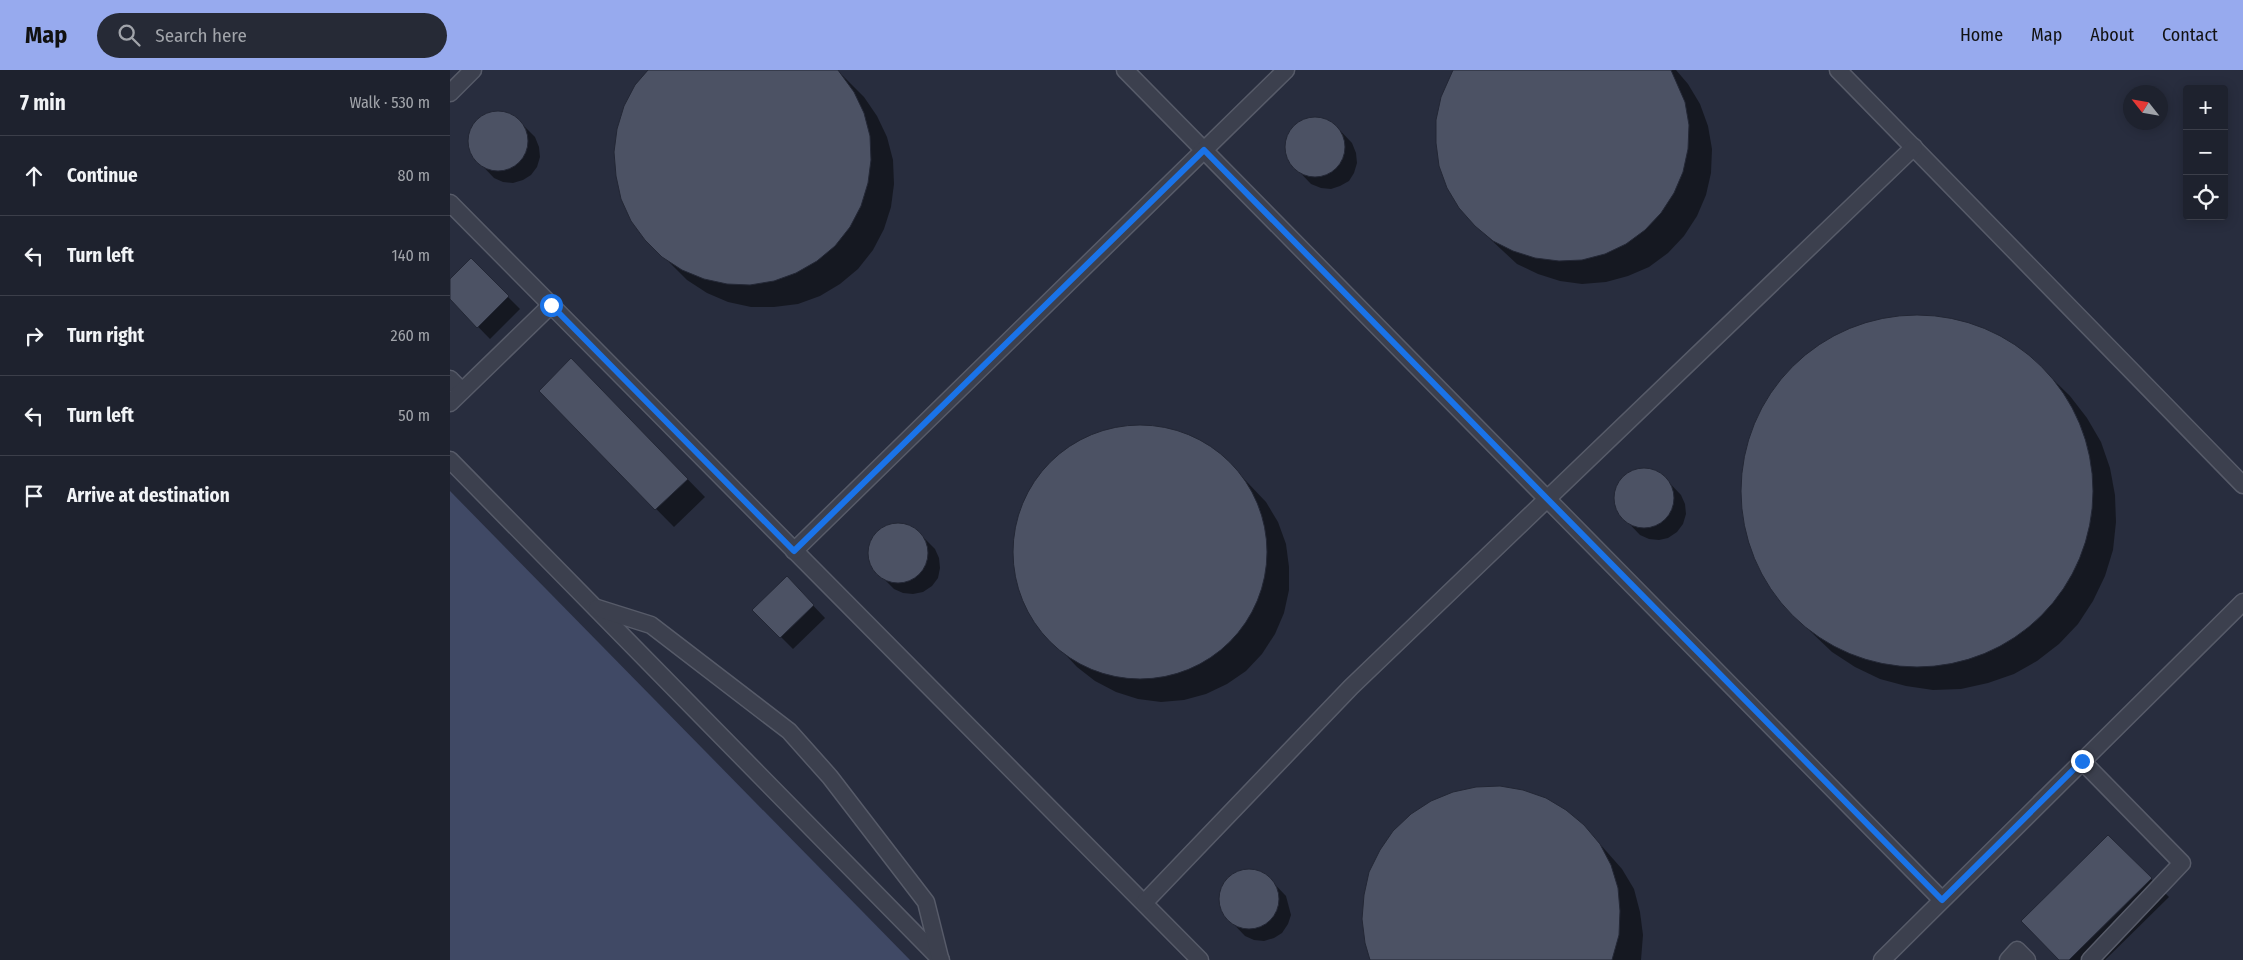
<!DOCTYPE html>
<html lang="en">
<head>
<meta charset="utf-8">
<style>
  body { margin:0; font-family:"Fira Sans Condensed",sans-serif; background:#262a36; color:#f1f3f6 }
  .controls { position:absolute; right:15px; top:15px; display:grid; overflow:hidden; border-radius:5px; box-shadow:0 2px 12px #0003 }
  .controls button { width:45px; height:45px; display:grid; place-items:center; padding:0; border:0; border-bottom:1px solid #3c3f4a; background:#1e222e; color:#f1f3f6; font:25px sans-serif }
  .compass { position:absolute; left:1673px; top:15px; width:45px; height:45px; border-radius:50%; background:#1e222e; box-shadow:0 2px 12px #0003; rotate:301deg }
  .stop { position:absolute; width:15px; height:15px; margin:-11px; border:4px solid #1a73e8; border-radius:50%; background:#fff }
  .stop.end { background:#1a73e8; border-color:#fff; box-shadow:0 1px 5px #0008 }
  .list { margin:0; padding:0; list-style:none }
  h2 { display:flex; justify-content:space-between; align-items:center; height:65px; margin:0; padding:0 20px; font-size:21px }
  h2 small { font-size:16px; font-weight:400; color:#a1a4aa }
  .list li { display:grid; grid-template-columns:32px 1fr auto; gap:15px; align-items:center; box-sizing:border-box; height:80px; padding:0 20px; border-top:1px solid #3c3f4a }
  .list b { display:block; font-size:19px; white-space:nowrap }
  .list em { font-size:16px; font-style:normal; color:#a1a4aa }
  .icon { flex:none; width:28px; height:28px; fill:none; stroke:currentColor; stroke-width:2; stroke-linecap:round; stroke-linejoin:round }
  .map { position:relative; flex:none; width:1793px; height:890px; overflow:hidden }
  header { display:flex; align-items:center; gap:30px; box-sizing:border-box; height:70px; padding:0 25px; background:#97aaee; color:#111 }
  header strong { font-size:24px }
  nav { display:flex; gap:28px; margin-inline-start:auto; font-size:18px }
  .search { width:350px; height:45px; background:#262a36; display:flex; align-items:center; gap:12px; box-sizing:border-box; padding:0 18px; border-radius:28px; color:#a1a4aa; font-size:19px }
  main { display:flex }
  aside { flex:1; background:#1e222e }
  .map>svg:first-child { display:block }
</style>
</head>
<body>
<header>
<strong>Map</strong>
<div class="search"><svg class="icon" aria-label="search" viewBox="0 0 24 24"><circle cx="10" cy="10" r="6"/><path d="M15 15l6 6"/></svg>Search here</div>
<nav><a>Home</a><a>Map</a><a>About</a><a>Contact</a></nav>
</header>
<main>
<aside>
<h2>7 min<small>Walk · 530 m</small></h2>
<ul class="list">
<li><svg class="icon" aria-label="ahead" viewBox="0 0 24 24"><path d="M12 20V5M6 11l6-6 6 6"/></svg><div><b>Continue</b></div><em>80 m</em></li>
<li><svg class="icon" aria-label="left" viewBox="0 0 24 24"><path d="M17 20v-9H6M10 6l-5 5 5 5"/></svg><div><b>Turn left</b></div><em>140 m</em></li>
<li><svg class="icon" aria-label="right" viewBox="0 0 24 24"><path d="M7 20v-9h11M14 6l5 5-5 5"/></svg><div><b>Turn right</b></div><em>260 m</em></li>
<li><svg class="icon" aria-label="left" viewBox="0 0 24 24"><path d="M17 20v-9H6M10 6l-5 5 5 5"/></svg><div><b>Turn left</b></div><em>50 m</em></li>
<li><svg class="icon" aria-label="arrive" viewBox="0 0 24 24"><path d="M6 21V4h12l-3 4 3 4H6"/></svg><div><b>Arrive at destination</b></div></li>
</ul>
</aside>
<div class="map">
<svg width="1793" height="890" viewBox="0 0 1793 890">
  <rect width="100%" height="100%" fill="#282d3e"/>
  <polygon fill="#404965" points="0,421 460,890 0,890"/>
  <g fill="#0007">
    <polygon points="200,0 387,0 414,27 427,46 437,67 443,90 444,114 441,137 434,159 423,180 408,199 390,214 370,226 348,234 324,237 301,237 278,232 257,223 237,210 196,169"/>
    <polygon points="1005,0 1226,0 1238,14 1250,34 1258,56 1262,79 1261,103 1256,125 1247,146 1234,166 1218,183 1199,197 1178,206 1156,212 1132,214 1110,211 1088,204 1067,194 1025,155"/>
    <polygon points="46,42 56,43 65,47 85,67 89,77 90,87 87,97 81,105 73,110 63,113 53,112 44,108 24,87 20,78 19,68 22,58 28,50 36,45"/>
    <polygon points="863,48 873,49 883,53 902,73 906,83 907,93 904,103 899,111 890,116 881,119 871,118 861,114 841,93 837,84 837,74 839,64 845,56 854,51"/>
    <polygon points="21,190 70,239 40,269 0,228 0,210"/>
    <polygon points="1476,246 1503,249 1529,257 1554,268 1577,284 1620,326 1637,348 1651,372 1660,398 1665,425 1666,452 1663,480 1655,506 1643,531 1628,554 1609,574 1587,591 1564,604 1538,613 1511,619 1483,620 1456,616 1430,609 1405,597 1382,582 1338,540 1322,518 1308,494 1299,468 1294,441 1293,414 1296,386 1304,360 1315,335 1331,312 1350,292 1371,275 1395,262 1421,252 1448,247"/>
    <polygon points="139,308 255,427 224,457 90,321"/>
    <polygon points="694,356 717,359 739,365 759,376 777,391 816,432 828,452 836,474 839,497 839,520 834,543 825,564 812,584 796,601 777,614 756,624 734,630 711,632 688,629 666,622 645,611 627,597 588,555 576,535 568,514 565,491 565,467 571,445 580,423 592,404 608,387 627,373 648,363 671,358"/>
    <polygon points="1192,399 1202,400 1211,404 1231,425 1235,434 1236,444 1233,454 1227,462 1218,468 1209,470 1199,469 1190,465 1170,444 1166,435 1165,425 1168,416 1174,407"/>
    <polygon points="446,453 456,454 465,459 485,479 489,488 490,498 488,508 482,516 473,522 463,524 453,523 444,519 424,499 420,490 420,480 422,470 428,462 437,456"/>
    <polygon points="337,508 375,548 343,579 304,540"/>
    <polygon points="1134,756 1172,799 1184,819 1190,842 1193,865 1191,890 921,890"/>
    <polygon points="1658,766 1719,827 1655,890 1611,890"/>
    <polygon points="797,800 807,801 816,805 836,826 841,845 838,854 832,863 824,868 814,871 804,870 795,866 775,845 771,836 770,826 773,816 779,808 787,802"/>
  </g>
  <g fill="#4c5264" stroke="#232735">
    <polygon points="198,0 388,0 404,22 414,43 420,66 421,90 418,113 411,136 400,157 385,176 367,191 346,203 324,211 300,215 277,214 254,209 232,200 212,187 195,170 181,151 171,129 166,106 164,82 167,59 174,36 185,15"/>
    <polygon points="1003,0 1221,0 1235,32 1239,55 1238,79 1233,102 1224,123 1211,143 1195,160 1176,174 1155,184 1132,190 1109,191 1085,188 1063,181 1043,171 1025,156 1009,138 997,118 989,96 986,73 986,50 991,27"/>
    <circle cx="48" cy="71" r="30"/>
    <circle cx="865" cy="77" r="30"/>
    <polygon points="21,188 59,226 27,258 0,229 0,209"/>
    <circle cx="1467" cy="421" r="176"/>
    <polygon points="121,288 238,409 205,440 89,321"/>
    <circle cx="690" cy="482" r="127"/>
    <circle cx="1194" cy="428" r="30"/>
    <circle cx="448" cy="483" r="30"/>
    <polygon points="337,506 364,535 330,568 302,540"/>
    <polygon points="1050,716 1073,720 1096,728 1116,740 1134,755 1150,774 1161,795 1168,818 1170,841 1169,865 1162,890 920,890 915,873 912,849 914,825 919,802 930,780 943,761 961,744 981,731 1003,722 1026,717"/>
    <polygon points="1658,765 1702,808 1619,890 1609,890 1571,851"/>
    <circle cx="799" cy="829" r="30"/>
  </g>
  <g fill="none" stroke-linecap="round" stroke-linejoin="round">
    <g stroke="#575b69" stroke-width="19">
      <g id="service">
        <polyline points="675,0 1492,830"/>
        <polyline points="1388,0 1793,415"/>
        <polyline points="0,23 23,0"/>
        <polyline points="0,133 750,890"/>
        <polyline points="0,309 12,321"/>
        <polyline points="0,333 101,235"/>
        <polyline points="0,390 491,890"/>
        <polyline points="344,481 836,0"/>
        <polyline points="147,538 201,555 339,661 380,707 476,832 490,888"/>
        <polyline points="1632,691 1732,793 1640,890"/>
        <polyline points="694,833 901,617 1464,77"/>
        <polyline points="1432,890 1793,532"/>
        <polyline points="1558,890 1567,880 1577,890"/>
      </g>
    </g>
    <use href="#service" stroke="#3c404e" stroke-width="16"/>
  </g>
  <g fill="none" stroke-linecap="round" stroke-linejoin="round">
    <polyline stroke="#1a73e8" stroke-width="6" points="101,235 344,481 754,80 1492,830 1632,691"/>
  </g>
</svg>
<div class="controls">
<button>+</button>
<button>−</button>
<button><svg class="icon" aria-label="locate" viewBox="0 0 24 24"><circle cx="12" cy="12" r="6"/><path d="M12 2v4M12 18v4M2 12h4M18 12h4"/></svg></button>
</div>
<svg class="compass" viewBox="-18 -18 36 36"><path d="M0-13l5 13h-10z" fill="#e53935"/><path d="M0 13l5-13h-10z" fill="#a1a4aa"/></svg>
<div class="stop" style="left:101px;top:235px"></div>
<div class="stop end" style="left:1632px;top:691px"></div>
</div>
</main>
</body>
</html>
